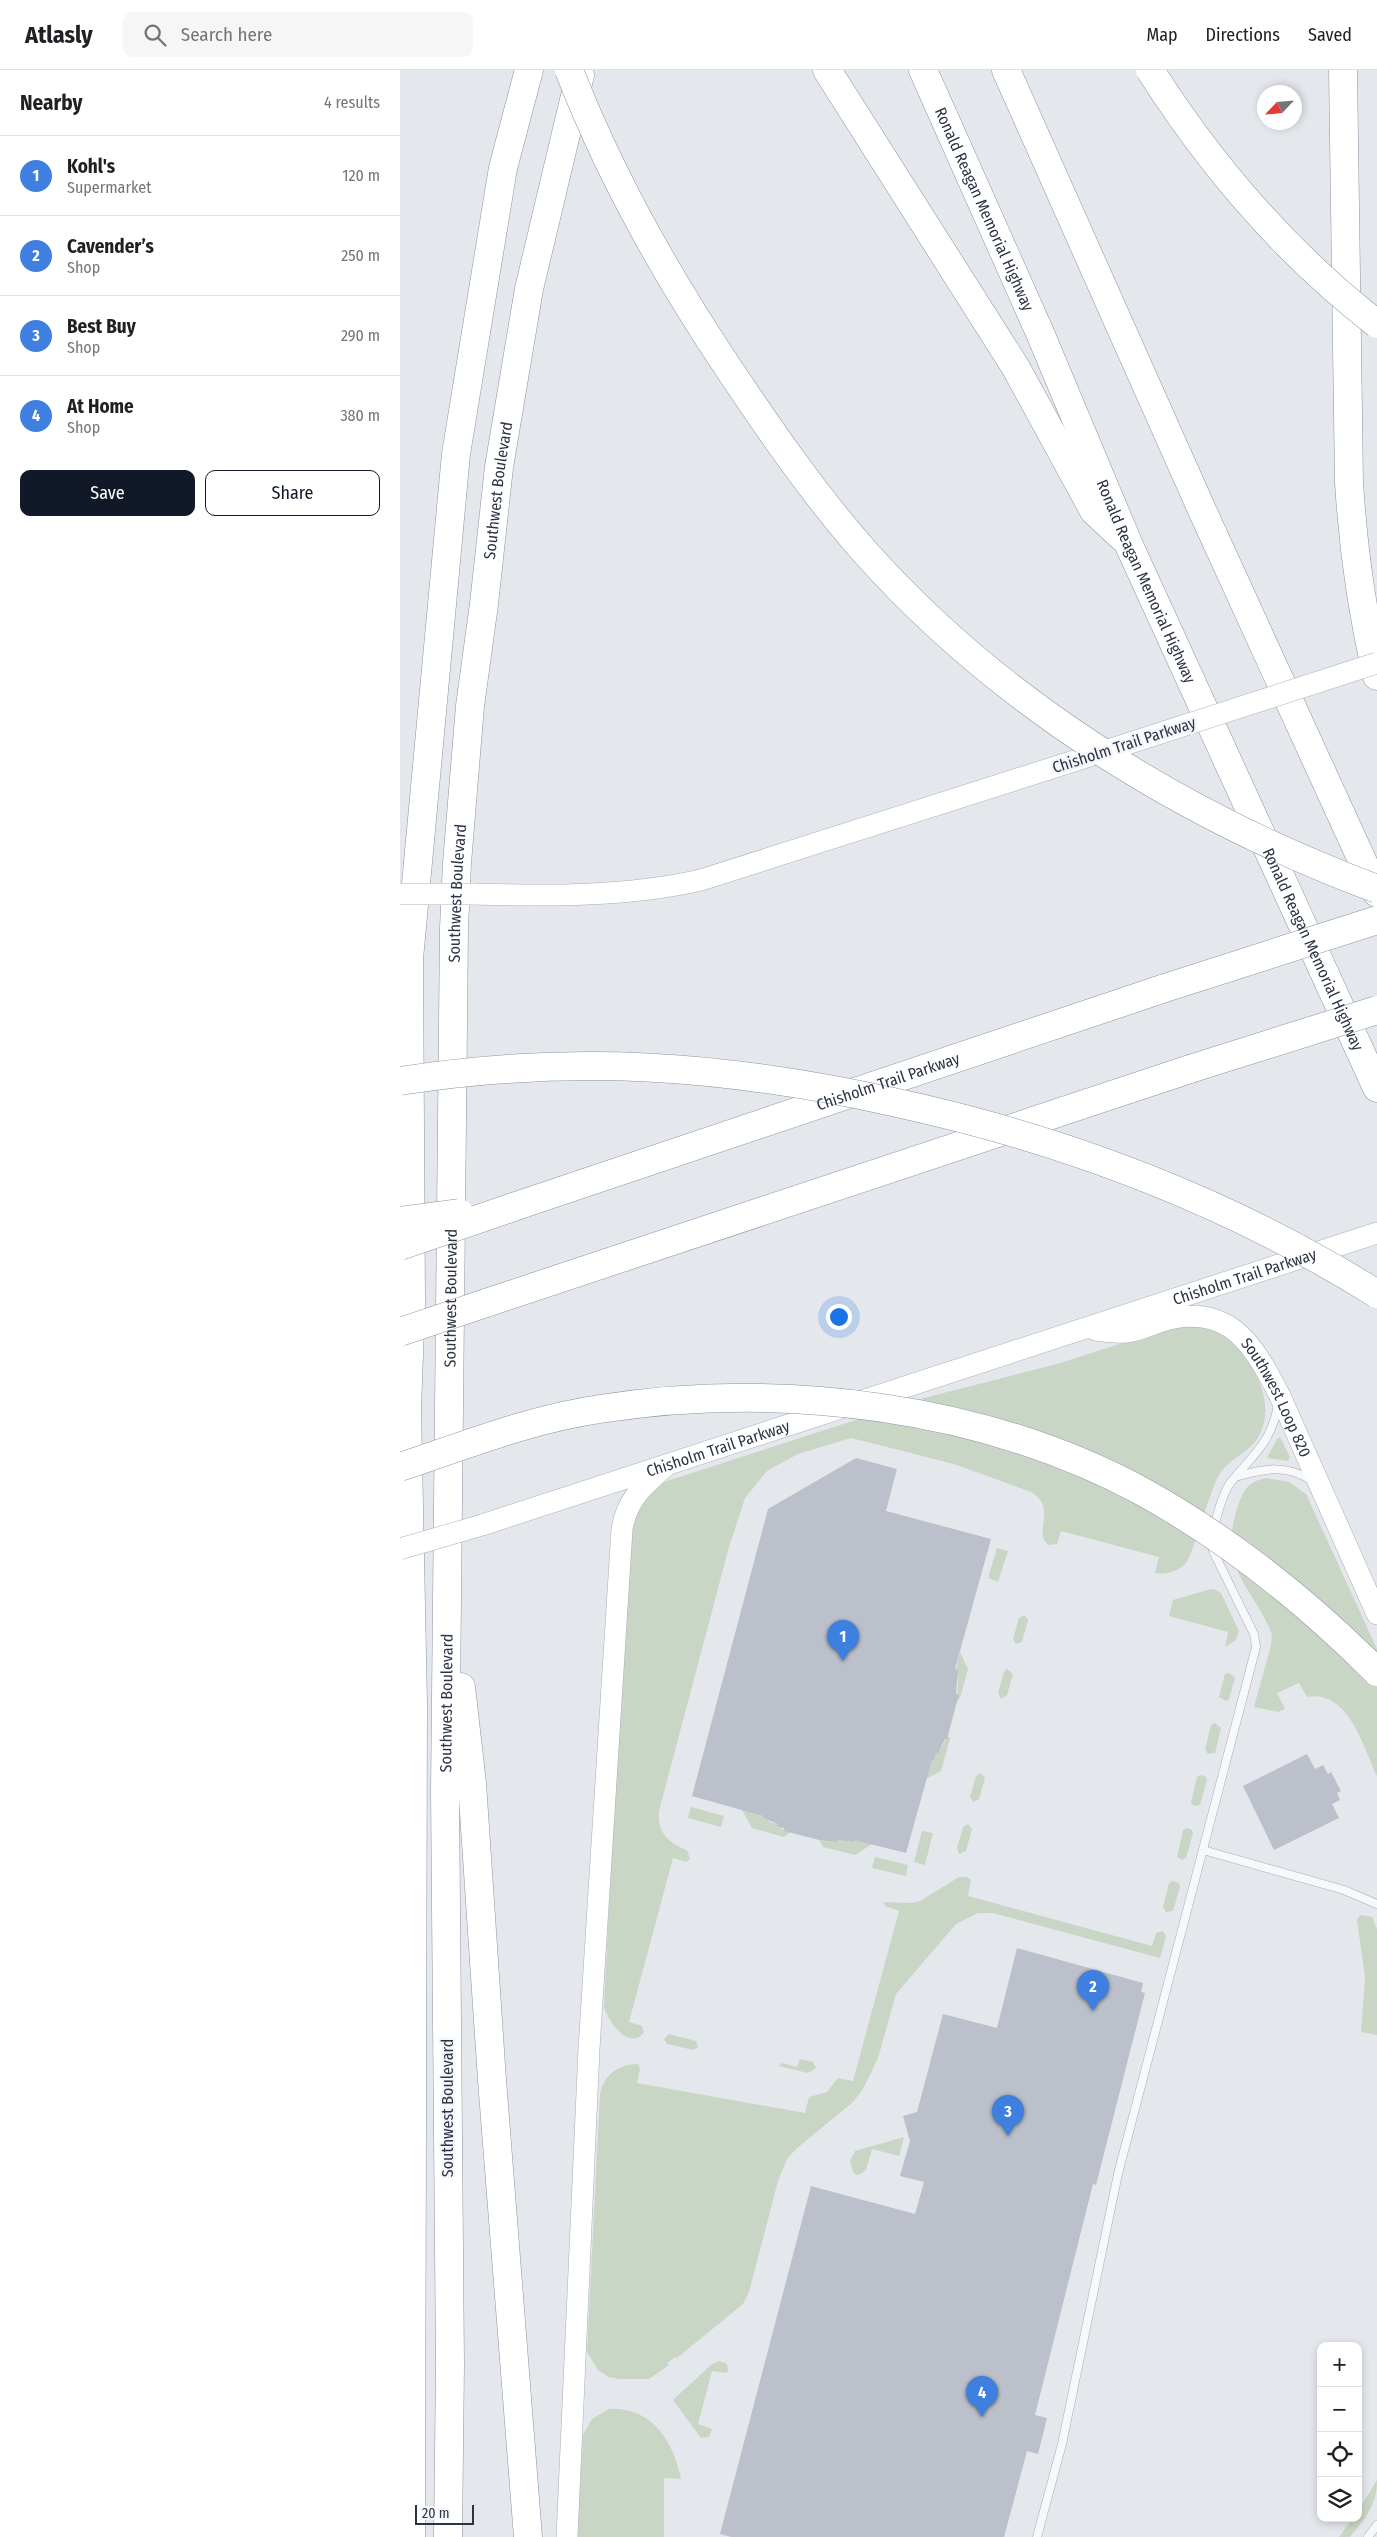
<!DOCTYPE html>
<html lang="en">
<head>
<meta charset="utf-8">
<style>
  body { margin:0; font-family:"Fira Sans Condensed",sans-serif; background:#f6f6f6; color:#202124 }
  .controls { position:absolute; right:15px; bottom:15px; display:grid; overflow:hidden; border-radius:10px; box-shadow:0 2px 8px #0003 }
  .controls button { width:45px; height:45px; display:grid; place-items:center; padding:0; border:0; border-bottom:1px solid #e0e0e0; background:#fff; color:#202124; font:25px sans-serif }
  .compass { position:absolute; left:857px; top:15px; width:45px; height:45px; border-radius:50%; background:#fff; box-shadow:0 2px 8px #0003; rotate:244deg }
  .scale { position:absolute; left:15px; bottom:12px; width:59px; box-sizing:border-box; padding-left:5px; border:2px solid #2b3445; border-top:0; font-size:14px; line-height:18px; white-space:nowrap; color:#2b3445; -webkit-text-stroke:4px #f4f6f9; paint-order:stroke }
  .you { position:absolute; left:438px; top:1246px; width:18px; height:18px; margin:-12px; border:4px solid #fff; border-radius:50%; background:#1a73e8; box-shadow:0 0 0 8px #1a73e833 }
  .badge { display:grid; place-items:center; width:32px; height:32px; border-radius:50%; background:#111827; color:#fff; font-size:16px; font-weight:700 }
  .pin { position:absolute; translate:-50% -41px; filter:drop-shadow(0 1px 2px #0008) }
  .pin::after { content:''; position:absolute; top:26px; width:18px; height:15px; background:inherit; clip-path:polygon(0 0,100% 0,50% 100%) }
  .list { margin:0; padding:0; list-style:none }
  h2 { display:flex; justify-content:space-between; align-items:center; height:65px; margin:0; padding:0 20px; font-size:21px }
  h2 small { font-size:16px; font-weight:400; color:#757577 }
  .list li { display:grid; grid-template-columns:32px 1fr auto; gap:15px; align-items:center; box-sizing:border-box; height:80px; padding:0 20px; border-top:1px solid #e0e0e0 }
  .list b { display:block; font-size:19px; white-space:nowrap }
  .list p { margin:0; font-size:16px; white-space:nowrap; color:#757577 }
  .list em { font-size:16px; font-style:normal; color:#757577 }
  .actions { display:flex; gap:10px; padding:15px 20px }
  .actions a { flex:1; padding:11px 0; border:1px solid #111827; border-radius:10px; text-align:center; font-size:18px; color:#111827 }
  .actions .main { background:#111827; color:#fff }
  .icon { flex:none; width:28px; height:28px; fill:none; stroke:currentColor; stroke-width:2; stroke-linecap:round; stroke-linejoin:round }
  .map { position:relative; flex:none; width:977px; height:2467px; overflow:hidden }
  header { display:flex; align-items:center; gap:30px; box-sizing:border-box; height:70px; padding:0 25px; background:#fff; border-bottom:1px solid #e0e0e0 }
  header strong { font-size:24px }
  nav { display:flex; gap:28px; margin-inline-start:auto; font-size:18px }
  .search { width:350px; height:45px; background:#f6f6f6; display:flex; align-items:center; gap:12px; box-sizing:border-box; padding:0 18px; border-radius:10px; color:#757577; font-size:19px }
  main { display:flex }
  aside { flex:1; background:#fff }
  .map>svg:first-child { display:block }
</style>
</head>
<body>
<header>
<strong>Atlasly</strong>
<div class="search"><svg class="icon" aria-label="search" viewBox="0 0 24 24"><circle cx="10" cy="10" r="6"/><path d="M15 15l6 6"/></svg>Search here</div>
<nav><a>Map</a><a>Directions</a><a>Saved</a></nav>
</header>
<main>
<aside>
<h2>Nearby<small>4 results</small></h2>
<ul class="list">
<li><span class="badge" style="background:#3f7fe0">1</span><div><b>Kohl's</b><p>Supermarket</p></div><em>120 m</em></li>
<li><span class="badge" style="background:#3f7fe0">2</span><div><b>Cavender’s</b><p>Shop</p></div><em>250 m</em></li>
<li><span class="badge" style="background:#3f7fe0">3</span><div><b>Best Buy</b><p>Shop</p></div><em>290 m</em></li>
<li><span class="badge" style="background:#3f7fe0">4</span><div><b>At Home</b><p>Shop</p></div><em>380 m</em></li>
</ul>
<div class="actions"><a class="main">Save</a><a>Share</a></div>
</aside>
<div class="map">
<svg width="977" height="2467" viewBox="0 0 977 2467">
  <rect width="100%" height="100%" fill="#e4e7ec"/>
  <g fill="#c9d6c5">
    <path d="M 776,1256 C 794,1257 809,1256 825,1265 C 830,1268 834,1274 838,1278 C 858,1301 875,1336 859,1366 C 849,1384 826,1389 817,1409 C 805,1436 799,1465 787,1492 C 778,1501 768,1505 755,1503 L 759,1487 L 661,1461 L 657,1474 L 649,1475 C 631,1463 659,1439 631,1422 L 554,1394 L 451,1368 L 398,1384 L 367,1401 L 345,1428 L 329,1477 L 259,1741 C 257,1762 268,1773 287,1780 L 290,1789 L 286,1792 L 273,1788 L 229,1952 L 242,1956 L 244,1963 C 228,1981 207,1950 204,1936 L 228,1463 C 236,1441 245,1422 267,1411 L 524,1328 L 657,1294 Z"/>
    <polygon points="880,1367 890,1387 888,1391 867,1388 877,1369"/>
    <path d="M 866,1408 L 889,1412 L 906,1424 L 977,1579 L 977,1706 C 963,1676 948,1619 907,1627 L 899,1613 L 877,1623 L 885,1639 L 878,1642 L 854,1637 L 871,1576 L 872,1564 C 851,1514 818,1499 837,1439 C 843,1421 847,1412 866,1408 Z"/>
    <polygon points="597,1478 608,1481 598,1512 588,1508"/>
    <polygon points="808,1520 814,1519 821,1523 839,1561 836,1570 825,1577 828,1562 769,1546 773,1530"/>
    <polygon points="624,1545 628,1550 622,1572 616,1574 613,1569 619,1548"/>
    <polygon points="560,1582 568,1599 560,1628 557,1631 558,1608 556,1607 558,1600 556,1599"/>
    <polygon points="607,1599 613,1604 607,1625 601,1629 598,1623 604,1602"/>
    <polygon points="829,1603 835,1608 829,1629 826,1631 819,1627 825,1604"/>
    <polygon points="815,1653 821,1658 815,1683 808,1684 805,1680 811,1655"/>
    <polygon points="548,1665 550,1669 541,1701 526,1709 532,1690 534,1691 536,1683 538,1684"/>
    <polygon points="581,1703 585,1708 579,1729 573,1732 570,1727 576,1706"/>
    <polygon points="801,1705 806,1707 807,1710 800,1735 794,1736 791,1732 797,1707"/>
    <polygon points="291,1737 324,1746 321,1757 288,1748"/>
    <polygon points="342,1740 363,1746 370,1752 378,1754 377,1757 390,1762 384,1767 352,1758"/>
    <polygon points="568,1754 572,1759 566,1781 559,1784 557,1778 563,1757"/>
    <polygon points="787,1758 792,1760 793,1763 786,1788 782,1790 777,1787 783,1760"/>
    <polygon points="522,1761 533,1763 525,1795 514,1792"/>
    <polygon points="419,1770 437,1772 438,1770 453,1772 454,1770 472,1774 455,1785 423,1777"/>
    <polygon points="475,1787 508,1795 506,1806 472,1798"/>
    <path d="M 559,1807 L 567,1807 L 571,1810 L 568,1826 L 752,1876 L 756,1863 L 763,1861 L 766,1866 L 760,1888 L 593,1843 L 578,1843 L 556,1854 L 496,1924 L 478,1988 L 463,2019 L 453,2032 L 396,2079 L 387,2089 L 378,2111 L 349,2222 L 343,2234 L 277,2288 L 275,2287 L 267,2293 L 269,2295 L 249,2309 L 219,2309 L 209,2307 L 198,2300 L 187,2282 L 200,2024 C 204,2005 218,1994 238,1994 L 240,1999 L 237,2013 L 405,2043 L 409,2027 L 427,2022 L 438,2008 L 453,2011 L 499,1841 L 485,1836 L 483,1832 L 512,1833 L 520,1831 Z"/>
    <polygon points="773,1811 779,1813 780,1817 773,1841 766,1842 763,1837 769,1813"/>
    <polygon points="960,1845 972,1847 977,1859 977,1965 961,1962 965,1907 957,1850"/>
    <polygon points="269,1964 296,1971 298,1977 293,1980 267,1974 264,1969"/>
    <polygon points="400,1989 413,1992 416,1998 408,2003 379,1996 381,1993 397,1997"/>
    <polygon points="504,2067 499,2086 472,2079 466,2100 459,2105 454,2104 450,2091 455,2081"/>
    <polygon points="319,2291 327,2294 328,2300 327,2303 312,2301 298,2354 312,2359 309,2367 301,2368 273,2330 312,2294"/>
    <path d="M 209,2339 C 251,2336 274,2372 281,2409 L 264,2408 L 264,2467 L 177,2467 L 183,2365 L 192,2349 Z"/>
    <path d="M 977,2410 C 977,2436 966,2447 950,2467 L 939,2467 L 953,2448 L 958,2448 L 958,2441 Z"/>
  </g>
  <g fill="#bbc0ca">
    <polygon points="456,1388 497,1399 486,1441 591,1469 555,1599 558,1600 556,1624 559,1624 547,1669 545,1669 538,1684 536,1683 534,1691 532,1690 506,1783 454,1770 454,1772 438,1770 437,1772 419,1770 384,1761 384,1758 377,1757 378,1754 363,1748 363,1746 292,1726 368,1439"/>
    <polygon points="907,1684 915,1699 923,1695 928,1704 931,1702 941,1721 937,1723 940,1730 932,1734 939,1748 874,1780 843,1716"/>
    <polygon points="617,1878 743,1913 741,1922 745,1923 696,2115 693,2114 635,2345 647,2348 638,2384 627,2381 604,2467 331,2467 320,2464 411,2116 515,2144 524,2112 500,2106 510,2071 503,2046 517,2042 543,1944 597,1958"/>
  </g>
  <g fill="none" stroke-linecap="round" stroke-linejoin="round">
    <g stroke="#a9aeb7" stroke-width="9">
      <g id="service">
        <path d="M 839,1406 C 865,1398 887,1395 911,1410"/>
        <path d="M 814,1459 C 817,1445 822,1424 831,1412 C 853,1385 872,1372 878,1334"/>
        <polyline points="803,1780 944,1820 977,1834"/>
        <polyline points="637,2467 662,2374 718,2104 856,1577 854,1564 813,1481 812,1473"/>
        <polyline points="968,2467 977,2455"/>
      </g>
    </g>
    <g stroke="#a9aeb7" stroke-width="22">
      <g id="secondary">
        <path d="M 72,824 C 149,826 226,827 301,810 L 696,684"/>
        <path id="s1" d="M 695,1260 C 705,1261 716,1263 726,1262 C 742,1261 758,1250 774,1248 C 834,1237 856,1280 880,1326 L 977,1544"/>
        <path id="s2" d="M 82,1455 L 977,1163"/>
        <path d="M 167,2467 L 189,1979 L 222,1459 C 227,1428 245,1414 267,1395"/>
      </g>
    </g>
    <g stroke="#8b94a3" stroke-width="29">
      <g id="motorway">
        <polyline points="427,0 616,298 694,441 722,467"/>
        <path id="s3" d="M 523,0 L 640,263 L 728,473 L 977,1018"/>
        <polyline points="606,0 802,440 977,823"/>
        <path d="M 943,0 L 949,412 C 953,478 962,542 977,606"/>
        <path id="s4" d="M 122,1134 L 765,918"/>
        <polyline points="86,1233 790,999"/>
        <polyline points="61,1617 72,1713 92,2010 128,2467"/>
        <polyline points="11,2467 13,1634 7,1338 11,1232 9,889 56,384 103,98 129,0"/>
        <path id="s5" d="M 48,2467 L 50,2295 L 45,1722 L 54,858 L 57,793 L 70,636 L 84,534 L 99,397 L 129,219 L 180,5"/>
      </g>
    </g>
    <use href="#service" stroke="#f7f8fa" stroke-width="8"/>
    <use href="#secondary" stroke="#fff" stroke-width="21"/>
    <use href="#motorway" stroke="#fff" stroke-width="28"/>
    <g stroke="#a9aeb7" stroke-width="22" stroke-linecap="butt">
      <g id="secondary-bridge">
        <polyline points="696,684 977,593"/>
        <polyline points="0,824 72,824"/>
        <polyline points="0,1479 82,1455"/>
      </g>
    </g>
    <g stroke="#8b94a3" stroke-width="29" stroke-linecap="butt">
      <g id="motorway-bridge">
        <path d="M 169,0 C 210,106 266,205 329,299 C 371,362 414,424 464,481 C 601,635 785,747 977,819"/>
        <path d="M 750,0 C 811,96 887,184 977,254"/>
        <polyline points="765,918 977,850"/>
        <polyline points="790,999 977,940"/>
        <path d="M 0,1011 C 173,984 323,995 493,1032 C 664,1069 828,1131 977,1224"/>
        <polyline points="0,1151 59,1143"/>
        <polyline points="0,1176 122,1134"/>
        <polyline points="0,1262 86,1233"/>
        <path d="M 0,1397 C 66,1375 131,1349 200,1339 C 380,1311 584,1335 745,1423 C 831,1471 908,1533 977,1602"/>
      </g>
    </g>
    <use href="#secondary-bridge" stroke="#fff" stroke-width="21"/>
    <use href="#motorway-bridge" stroke="#fff" stroke-width="28"/>
  </g>
  <g text-anchor="middle" dominant-baseline="central" stroke-width="5" stroke-linejoin="round" paint-order="stroke">
    <g font-size="16" fill="#2b3445" stroke="#f4f6f9">
      <text stroke="none"><textPath href="#s3" startOffset="152">Ronald Reagan Memorial Highway</textPath></text>
      <text stroke="none"><textPath href="#s5" startOffset="2049">Southwest Boulevard</textPath></text>
      <text stroke="none"><textPath href="#s3" startOffset="558">Ronald Reagan Memorial Highway</textPath></text>
      <text transform="translate(724 675) rotate(-18)">Chisholm Trail Parkway</text>
      <text stroke="none"><textPath href="#s5" startOffset="1644">Southwest Boulevard</textPath></text>
      <text stroke="none"><textPath href="#s3" startOffset="962">Ronald Reagan Memorial Highway</textPath></text>
      <text stroke="none"><textPath href="#s4" startOffset="386">Chisholm Trail Parkway</textPath></text>
      <text stroke="none"><textPath href="#s2" startOffset="802">Chisholm Trail Parkway</textPath></text>
      <text stroke="none"><textPath href="#s5" startOffset="1239">Southwest Boulevard</textPath></text>
      <text stroke="none"><textPath href="#s1" startOffset="225">Southwest Loop 820</textPath></text>
      <text stroke="none"><textPath href="#s2" startOffset="248">Chisholm Trail Parkway</textPath></text>
      <text stroke="none"><textPath href="#s5" startOffset="834">Southwest Boulevard</textPath></text>
      <text transform="translate(47 2038) rotate(-90)">Southwest Boulevard</text>
    </g>
  </g>
</svg>
<div class="controls">
<button>+</button>
<button>−</button>
<button><svg class="icon" aria-label="locate" viewBox="0 0 24 24"><circle cx="12" cy="12" r="6"/><path d="M12 2v4M12 18v4M2 12h4M18 12h4"/></svg></button>
<button><svg class="icon" aria-label="layers" viewBox="0 0 24 24"><path d="M12 4l9 5-9 5-9-5zM3 14l9 5 9-5"/></svg></button>
</div>
<svg class="compass" viewBox="-18 -18 36 36"><path d="M0-13l5 13h-10z" fill="#e53935"/><path d="M0 13l5-13h-10z" fill="#757577"/></svg>
<div class="scale">20 m</div>
<div class="you"></div>
<div class="pin badge" style="left:443px;top:1591px;background:#3f7fe0">1</div>
<div class="pin badge" style="left:693px;top:1941px;background:#3f7fe0">2</div>
<div class="pin badge" style="left:608px;top:2066px;background:#3f7fe0">3</div>
<div class="pin badge" style="left:582px;top:2347px;background:#3f7fe0">4</div>
</div>
</main>
</body>
</html>
